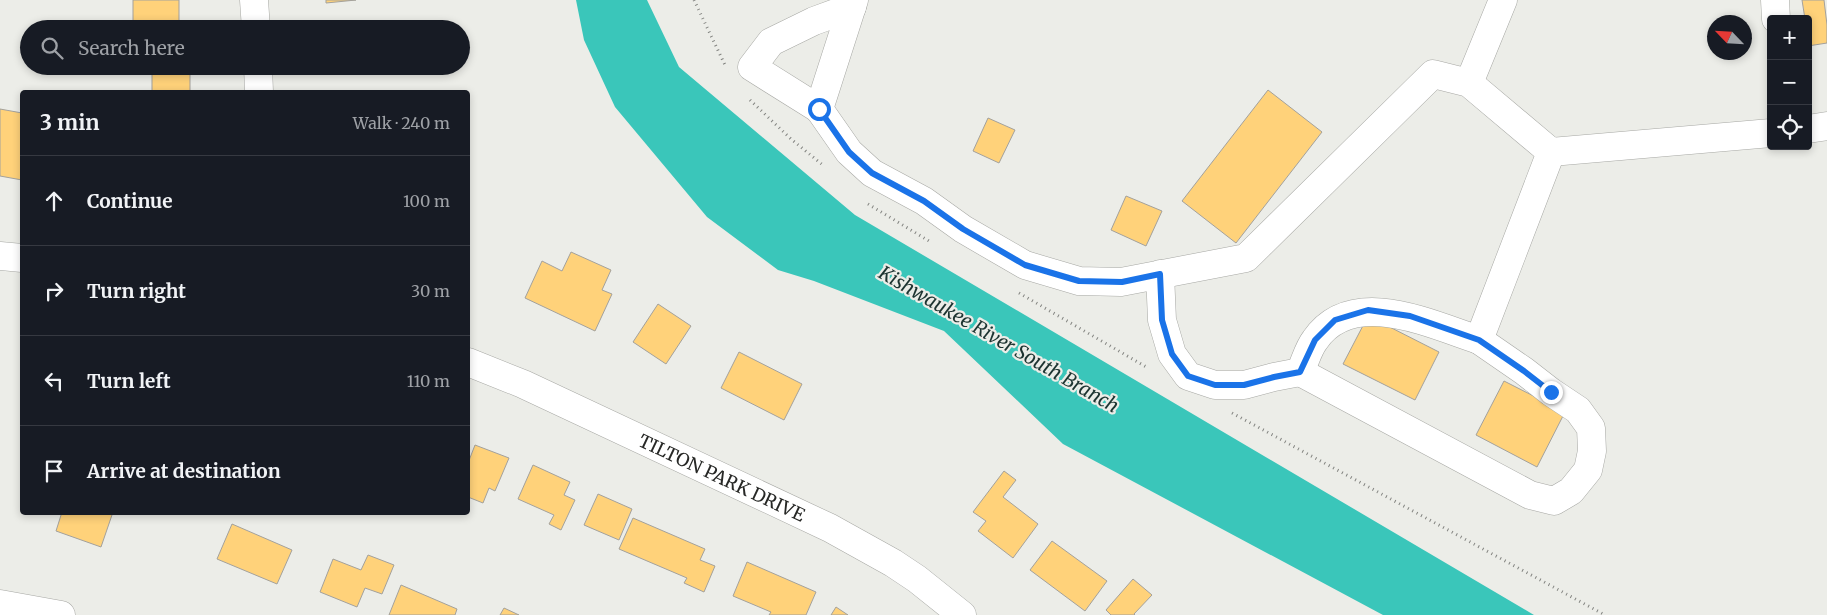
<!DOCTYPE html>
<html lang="en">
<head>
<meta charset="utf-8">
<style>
  body { margin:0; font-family:Merriweather,serif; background:#242831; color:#f1f3f6 }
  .controls { position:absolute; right:15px; top:15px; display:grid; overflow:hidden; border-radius:5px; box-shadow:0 2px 8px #0003 }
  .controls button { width:45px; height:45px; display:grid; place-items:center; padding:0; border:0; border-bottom:1px solid #363941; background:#171b24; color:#f1f3f6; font:25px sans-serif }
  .compass { position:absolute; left:1707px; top:15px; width:45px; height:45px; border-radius:50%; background:#171b24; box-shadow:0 2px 8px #0003; rotate:295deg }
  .stop { position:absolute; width:15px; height:15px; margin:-11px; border:4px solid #1a73e8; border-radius:50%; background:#fff }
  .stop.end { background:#1a73e8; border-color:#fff; box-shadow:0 1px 5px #0008 }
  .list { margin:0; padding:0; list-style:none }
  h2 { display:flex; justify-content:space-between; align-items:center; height:65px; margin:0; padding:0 20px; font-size:21px }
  h2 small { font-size:16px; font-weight:400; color:#9ea1a6 }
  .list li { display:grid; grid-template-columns:32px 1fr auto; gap:15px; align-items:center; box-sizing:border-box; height:90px; padding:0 20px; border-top:1px solid #363941 }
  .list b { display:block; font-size:19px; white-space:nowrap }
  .list em { font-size:16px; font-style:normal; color:#9ea1a6 }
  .icon { flex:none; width:28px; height:28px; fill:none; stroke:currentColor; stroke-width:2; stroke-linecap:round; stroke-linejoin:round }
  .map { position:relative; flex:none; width:1827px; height:615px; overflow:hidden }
  .search { position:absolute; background:#171b24; box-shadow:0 2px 8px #0003; left:20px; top:20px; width:450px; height:55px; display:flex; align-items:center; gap:12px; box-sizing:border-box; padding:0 18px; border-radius:28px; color:#9ea1a6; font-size:19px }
  .panel { position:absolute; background:#171b24; box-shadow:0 2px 8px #0003; left:20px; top:90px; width:450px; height:425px; border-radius:5px }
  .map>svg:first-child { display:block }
</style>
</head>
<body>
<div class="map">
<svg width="1827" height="615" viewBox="0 0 1827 615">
  <rect width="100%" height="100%" fill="#ecede8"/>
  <polygon fill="#3ac6ba" points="576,0 647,0 679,67 855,215 1534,615 1383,615 1063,444 944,331 814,281 778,270 707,217 615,107 584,40"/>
  <g fill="#ffd27a" stroke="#a3a19c">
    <rect x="133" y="0" width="46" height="29"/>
    <polygon points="326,0 356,0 326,3"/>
    <polygon points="1802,0 1824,0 1827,25 1827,43 1808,46 1808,19 1805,19"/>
    <polygon points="152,73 190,74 190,92 152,92"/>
    <polygon points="1268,90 1322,132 1236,243 1182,201"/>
    <polygon points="0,109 22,113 22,180 0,176"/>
    <polygon points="988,118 1015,130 999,163 973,151"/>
    <polygon points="1126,196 1162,211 1146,246 1111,230"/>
    <polygon points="571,252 611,270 602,290 612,294 595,331 525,298 542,261 562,271"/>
    <polygon points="658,304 691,326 666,364 633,342"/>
    <polygon points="1368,316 1439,352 1415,400 1343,364"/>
    <polygon points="739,352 802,384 784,420 721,388"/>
    <polygon points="1504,381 1565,412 1537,467 1476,435"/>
    <polygon points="475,445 509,458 495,491 489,488 483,503 468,497 468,463"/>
    <polygon points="533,465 570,482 564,495 575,500 561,530 549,524 554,515 518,499"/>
    <polygon points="1004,471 1016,480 1003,497 1038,524 1013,558 978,531 986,521 973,512"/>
    <polygon points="598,494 632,509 619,540 584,525"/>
    <polygon points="62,512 113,512 101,547 56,531"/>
    <polygon points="633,518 705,549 700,560 715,566 704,592 684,583 687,578 619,549"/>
    <polygon points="232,524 292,550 277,584 217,559"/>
    <polygon points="1052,541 1107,581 1085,611 1030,570"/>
    <polygon points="368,555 394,565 382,594 365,588 357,607 320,592 333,559 361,570"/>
    <polygon points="747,562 816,592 806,615 769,615 771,612 733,596"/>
    <polygon points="1133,579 1152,595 1134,614 1135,615 1111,615 1106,610"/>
    <polygon points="401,585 457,609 455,615 389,615"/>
    <polygon points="836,607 848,615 831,615"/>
    <polygon points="504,608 519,615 500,615"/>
  </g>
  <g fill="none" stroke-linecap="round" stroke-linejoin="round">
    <g stroke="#a7a8a4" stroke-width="29">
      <g id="minor">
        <polyline points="254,0 256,29"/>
        <path d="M 854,0 L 819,109 L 849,152 L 872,173 L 924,201 L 963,229 L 1025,265 L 1079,281 L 1121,282 L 1246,258 L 1433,74 L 1469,83 L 1551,152 L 1479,340 C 1430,324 1352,286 1315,340 C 1308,349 1305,362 1300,372 L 1274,377 L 1244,385 L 1215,385 L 1188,376 L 1172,354 L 1162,320 L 1160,274"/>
        <polyline points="1775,0 1776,19"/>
        <polyline points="258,66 259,92"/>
        <polyline points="1469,83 1503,0"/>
        <polyline points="819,109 752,67 771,42 814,21 852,7"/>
        <polyline points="1808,129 1827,126"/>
        <polyline points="1551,152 1771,133"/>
        <polyline points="0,256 22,258"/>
        <path id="s1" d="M 468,362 L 523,384 L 830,528 L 893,563 L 917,579 L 962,615"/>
        <polyline points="1300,372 1530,495 1554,501 1571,491 1588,470 1592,451 1591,428 1578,410 1551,392 1524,371 1479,340"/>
        <polyline points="0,604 61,615"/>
      </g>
    </g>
    <g stroke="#838480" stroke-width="3" stroke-dasharray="1 4" stroke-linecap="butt">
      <polyline points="694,0 725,65"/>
      <polyline points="750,100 791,139 824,166"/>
      <polyline points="868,204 929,241"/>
      <polyline points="1019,293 1148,368"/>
      <polyline points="1232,413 1605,615"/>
    </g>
    <use href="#minor" stroke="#fff" stroke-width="28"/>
  </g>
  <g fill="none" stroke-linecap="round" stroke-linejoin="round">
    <polyline stroke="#1a73e8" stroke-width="6" points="819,109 849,152 872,173 924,201 963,229 1025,265 1079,281 1122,282 1160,274 1162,320 1172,354 1188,376 1215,385 1244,385 1274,377 1300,372 1315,340 1335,320 1368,310 1410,316 1479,340 1524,371 1551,392"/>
  </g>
  <g text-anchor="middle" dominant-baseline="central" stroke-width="4.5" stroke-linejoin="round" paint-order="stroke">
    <g font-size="18" fill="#272826" stroke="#ecede8">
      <text stroke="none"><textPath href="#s1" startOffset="279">TILTON PARK DRIVE</textPath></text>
    </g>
    <g font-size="19" font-style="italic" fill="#1d3431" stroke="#ecede8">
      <text transform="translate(999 339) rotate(30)">Kishwaukee River South Branch</text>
    </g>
  </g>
</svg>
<div class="controls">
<button>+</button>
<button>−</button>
<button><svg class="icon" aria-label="locate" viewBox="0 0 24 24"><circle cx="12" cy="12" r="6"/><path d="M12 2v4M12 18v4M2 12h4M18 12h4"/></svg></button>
</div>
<svg class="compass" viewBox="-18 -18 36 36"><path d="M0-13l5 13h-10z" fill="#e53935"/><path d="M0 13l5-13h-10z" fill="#9ea1a6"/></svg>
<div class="stop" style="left:819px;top:109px"></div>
<div class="stop end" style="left:1551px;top:392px"></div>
<div class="search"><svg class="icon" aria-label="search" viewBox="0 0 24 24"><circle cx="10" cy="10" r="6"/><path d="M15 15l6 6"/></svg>Search here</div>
<section class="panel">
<h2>3 min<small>Walk · 240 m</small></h2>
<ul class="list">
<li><svg class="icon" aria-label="ahead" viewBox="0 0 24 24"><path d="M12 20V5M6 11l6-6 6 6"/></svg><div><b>Continue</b></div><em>100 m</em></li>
<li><svg class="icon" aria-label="right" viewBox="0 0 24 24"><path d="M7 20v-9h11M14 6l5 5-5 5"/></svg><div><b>Turn right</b></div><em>30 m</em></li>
<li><svg class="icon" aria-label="left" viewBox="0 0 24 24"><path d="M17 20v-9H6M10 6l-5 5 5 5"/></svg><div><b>Turn left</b></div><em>110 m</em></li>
<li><svg class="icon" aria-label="arrive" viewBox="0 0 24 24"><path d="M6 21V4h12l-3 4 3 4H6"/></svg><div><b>Arrive at destination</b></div></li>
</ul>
</section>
</div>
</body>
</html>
